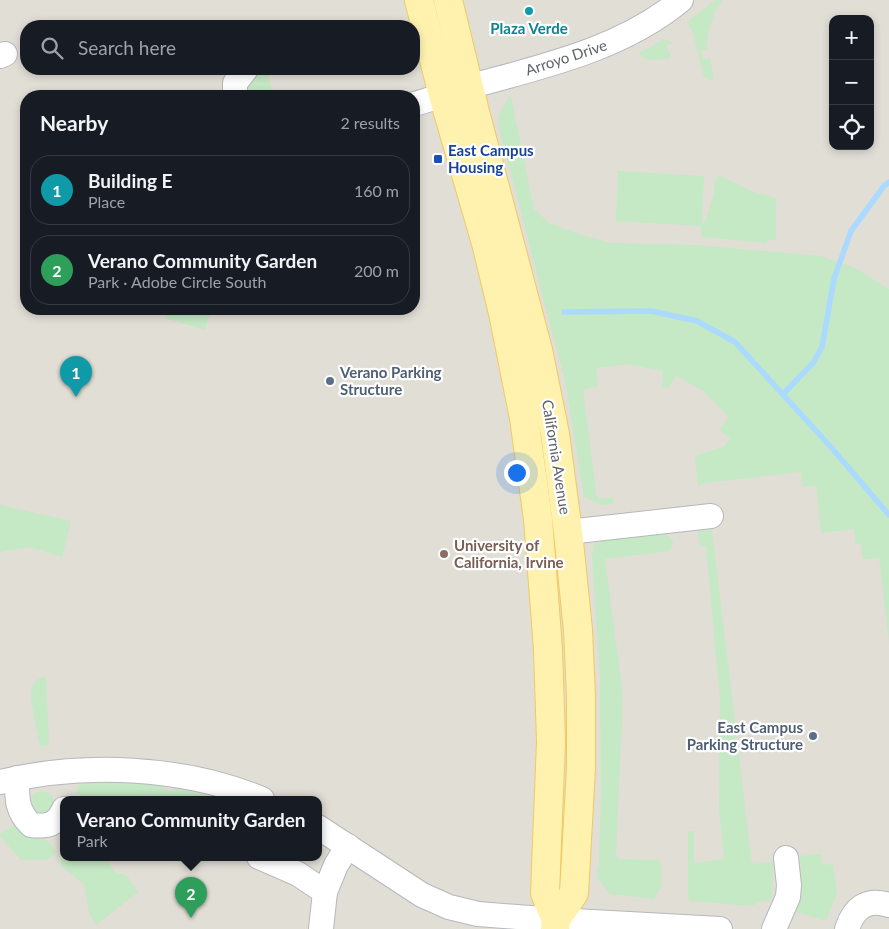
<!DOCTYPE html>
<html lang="en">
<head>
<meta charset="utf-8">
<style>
  body { margin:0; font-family:Lato,sans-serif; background:#242831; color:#f1f3f6 }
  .controls { position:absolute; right:15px; top:15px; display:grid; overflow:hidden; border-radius:10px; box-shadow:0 2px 8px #0003 }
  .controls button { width:45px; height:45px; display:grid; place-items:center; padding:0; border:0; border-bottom:1px solid #363941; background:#171b24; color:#f1f3f6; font:25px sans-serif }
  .you { position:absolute; left:516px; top:472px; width:18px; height:18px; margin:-12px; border:4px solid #fff; border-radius:50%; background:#1a73e8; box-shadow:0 0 0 8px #1a73e833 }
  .badge { display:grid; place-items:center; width:32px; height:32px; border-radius:50%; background:#d93025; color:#fff; font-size:16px; font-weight:700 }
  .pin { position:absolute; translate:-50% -41px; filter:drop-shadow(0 1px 2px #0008) }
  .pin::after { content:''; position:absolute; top:26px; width:18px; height:15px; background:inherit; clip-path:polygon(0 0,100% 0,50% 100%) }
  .popup { position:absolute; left:60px; top:796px; width:262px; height:65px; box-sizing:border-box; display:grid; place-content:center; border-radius:10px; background:#171b24; filter:drop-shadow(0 1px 4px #0005); font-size:16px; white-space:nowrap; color:#9ea1a6 }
  .popup b { font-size:19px; color:#f1f3f6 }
  .popup::after { content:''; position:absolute; left:50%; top:100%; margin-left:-10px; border:10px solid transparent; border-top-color:#171b24 }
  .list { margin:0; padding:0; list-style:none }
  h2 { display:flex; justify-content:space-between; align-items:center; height:65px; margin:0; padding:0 20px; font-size:21px }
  h2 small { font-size:16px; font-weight:400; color:#9ea1a6 }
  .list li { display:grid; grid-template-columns:32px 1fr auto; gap:15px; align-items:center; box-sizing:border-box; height:70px; margin:0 10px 10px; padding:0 10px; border:1px solid #363941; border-radius:20px }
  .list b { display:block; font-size:19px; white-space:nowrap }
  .list p { margin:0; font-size:16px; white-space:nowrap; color:#9ea1a6 }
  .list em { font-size:16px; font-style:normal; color:#9ea1a6 }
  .icon { flex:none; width:28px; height:28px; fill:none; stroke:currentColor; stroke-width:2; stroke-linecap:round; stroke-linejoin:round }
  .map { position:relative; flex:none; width:889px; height:929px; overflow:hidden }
  .search { position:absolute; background:#171b24; box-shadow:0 2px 8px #0003; left:20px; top:20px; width:400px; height:55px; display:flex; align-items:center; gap:12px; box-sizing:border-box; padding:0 18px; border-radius:20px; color:#9ea1a6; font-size:19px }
  .panel { position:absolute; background:#171b24; box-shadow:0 2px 8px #0003; left:20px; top:90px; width:400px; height:225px; border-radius:20px }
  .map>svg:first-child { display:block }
</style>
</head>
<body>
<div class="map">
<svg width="889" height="929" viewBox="0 0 889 929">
  <rect width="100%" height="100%" fill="#f1efe8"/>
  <path fill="#e1ded6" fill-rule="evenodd" d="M 0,0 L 889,0 L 889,929 L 0,929 ZM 833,19 L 870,19 L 870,146 L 833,146 ZM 26,26 L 414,26 L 414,69 L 26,69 ZM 26,96 L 414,96 L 414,309 L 26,309 ZM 64,799 L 318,799 L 318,857 L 64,857 Z"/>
  <g fill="#c5e8c5">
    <path d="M 715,0 L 722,0 C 712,15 707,31 707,50 L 701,50 L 703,59 L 710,58 L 714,81 L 704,77 L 693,33 L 687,22 Z"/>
    <polygon points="664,39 674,43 666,45 671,58 654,60 642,58 640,53"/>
    <polygon points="261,70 267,71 274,96 245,96 247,80"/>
    <polygon points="509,97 511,97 534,209 549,223 578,234 611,243 696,245 820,256 853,267 889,289 889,642 879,558 863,559 861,544 856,544 854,529 821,533 816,486 803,487 801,472 705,483 698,486 695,456 725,446 730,438 719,430 729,417 702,390 676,376 668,388 662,387 663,371 627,364 596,368 598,386 583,390 597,499 611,497 613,499 613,504 602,505 584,497 565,381 498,124 499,115"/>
    <polygon points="618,171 704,176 702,224 705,221 714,195 714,185 718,175 754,192 776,198 776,241 769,239 766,243 702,237 701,226 616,221"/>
    <polygon points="168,309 211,309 205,330 165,318"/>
    <polygon points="0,505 71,521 62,557 30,547 0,552"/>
    <polygon points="712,530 752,864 773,862 772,897 769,902 764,900 751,906 689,901 688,892 688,831 694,831 694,863 724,859 719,807 720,701 706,546 700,546 698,531"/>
    <polygon points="663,533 666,533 673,542 672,547 670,551 605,559 623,695 616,856 618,859 659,860 661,863 662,885 654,899 610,894 596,876 599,864 601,792 600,679 592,556 594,544 601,539"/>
    <path d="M 46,676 L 49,742 L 46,746 L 40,746 C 38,732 27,696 33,684 C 35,680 42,677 46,676 Z"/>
    <polygon points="97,782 147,784 165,786 164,789 173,791 175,787 207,796 208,799 81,799 80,794 76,794 78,785"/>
    <circle cx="42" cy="803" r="12"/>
    <polygon points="15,825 29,836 48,841 56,853 47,860 21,860 0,836 0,834"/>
    <polygon points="63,851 64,857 93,857 93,859 106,857 114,872 127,876 138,892 96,925 89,913 84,884 61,866 59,854"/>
    <path d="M 821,854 L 822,865 L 833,864 L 837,894 L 826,921 L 796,912 C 803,893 802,876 800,856 Z"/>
  </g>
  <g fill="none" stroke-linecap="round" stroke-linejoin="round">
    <g stroke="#aadaff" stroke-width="5.5">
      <polyline points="564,312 651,311 697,321 735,342 830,446 889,515"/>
      <polyline points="783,394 813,363 822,347 834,279 851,231 884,186 889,182"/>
    </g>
    <g stroke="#b5b8bc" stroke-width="26">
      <g id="minor">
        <polyline points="0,56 5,54"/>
        <polyline points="235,96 235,83 246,69"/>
        <path d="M 414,104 C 433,99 452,91 472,86 C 544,66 622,49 681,0"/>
        <polyline points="568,532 711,516"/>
        <path d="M 17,778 C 17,798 16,810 31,825 C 47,827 57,825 64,809"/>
        <path d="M 0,782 C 84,762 182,766 262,799"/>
        <polyline points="318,827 422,895 449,907 478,914 556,920 720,929"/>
        <polyline points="259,857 298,874 325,892"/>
        <polyline points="321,929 325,892 336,865 348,846"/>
        <polyline points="774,929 788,897 789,885 786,858"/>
        <path d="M 847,929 C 854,908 866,898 889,905"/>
      </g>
    </g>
    <g stroke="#f2c960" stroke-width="30">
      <g id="major">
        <polyline points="419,0 443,95 486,243 503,313 524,418 538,519 548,649 551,742 545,893 556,920"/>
        <polyline points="448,0 475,112 538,350 555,434 568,532 578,630 581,697 581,768 574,893 556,920 555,929"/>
      </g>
    </g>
    <use href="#minor" stroke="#fff" stroke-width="24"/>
    <use href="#major" stroke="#fff2af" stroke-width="28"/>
  </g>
  <circle fill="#0f9aa8" stroke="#fff" stroke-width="2" cx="529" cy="11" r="5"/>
  <rect fill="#1a4fb4" stroke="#fff" stroke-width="2" x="433" y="154" width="10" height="10" rx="2.5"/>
  <g fill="#5c6f8a" stroke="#fff" stroke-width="2">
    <circle cx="330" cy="381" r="5"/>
    <circle cx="813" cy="736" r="5"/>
  </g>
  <circle fill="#8d6e63" stroke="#fff" stroke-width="2" cx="444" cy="554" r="5"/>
  <g text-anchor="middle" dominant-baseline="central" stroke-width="4.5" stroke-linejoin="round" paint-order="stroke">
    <g font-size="15" font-weight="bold" fill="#0d838f" stroke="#fff">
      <text x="529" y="28">Plaza Verde</text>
    </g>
    <g font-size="15" fill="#5f6368" stroke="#fff">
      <text transform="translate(566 57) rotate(-18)">Arroyo Drive</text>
      <text transform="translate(557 457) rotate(81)">California Avenue</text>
    </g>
    <g font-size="15" font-weight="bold" fill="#164399" stroke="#fff" text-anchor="start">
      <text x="448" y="150">East Campus<tspan x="448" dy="17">Housing</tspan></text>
    </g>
    <g font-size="15" font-weight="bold" fill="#4e5e75" stroke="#fff" text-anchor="start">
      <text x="340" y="372">Verano Parking<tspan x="340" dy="17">Structure</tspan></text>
      <text x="803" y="727" text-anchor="end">East Campus<tspan x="803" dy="17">Parking Structure</tspan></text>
    </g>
    <g font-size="15" font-weight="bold" fill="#785e54" stroke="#fff" text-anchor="start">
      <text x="454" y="545">University of<tspan x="454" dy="17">California, Irvine</tspan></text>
    </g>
  </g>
</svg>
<div class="controls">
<button>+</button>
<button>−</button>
<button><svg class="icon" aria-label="locate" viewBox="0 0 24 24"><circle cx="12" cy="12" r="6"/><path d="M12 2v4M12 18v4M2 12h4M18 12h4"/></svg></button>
</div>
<div class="you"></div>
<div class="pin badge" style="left:76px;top:397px;background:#0f9aa8">1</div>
<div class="pin badge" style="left:191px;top:918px;background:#2e9e5b">2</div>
<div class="popup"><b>Verano Community Garden</b>Park</div>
<div class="search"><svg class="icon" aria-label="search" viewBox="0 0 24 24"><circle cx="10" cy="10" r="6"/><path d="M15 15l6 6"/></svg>Search here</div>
<section class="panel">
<h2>Nearby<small>2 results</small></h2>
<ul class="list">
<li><span class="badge" style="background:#0f9aa8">1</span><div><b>Building E</b><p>Place</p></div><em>160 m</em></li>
<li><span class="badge" style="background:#2e9e5b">2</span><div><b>Verano Community Garden</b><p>Park · Adobe Circle South</p></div><em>200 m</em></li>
</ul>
</section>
</div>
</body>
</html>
